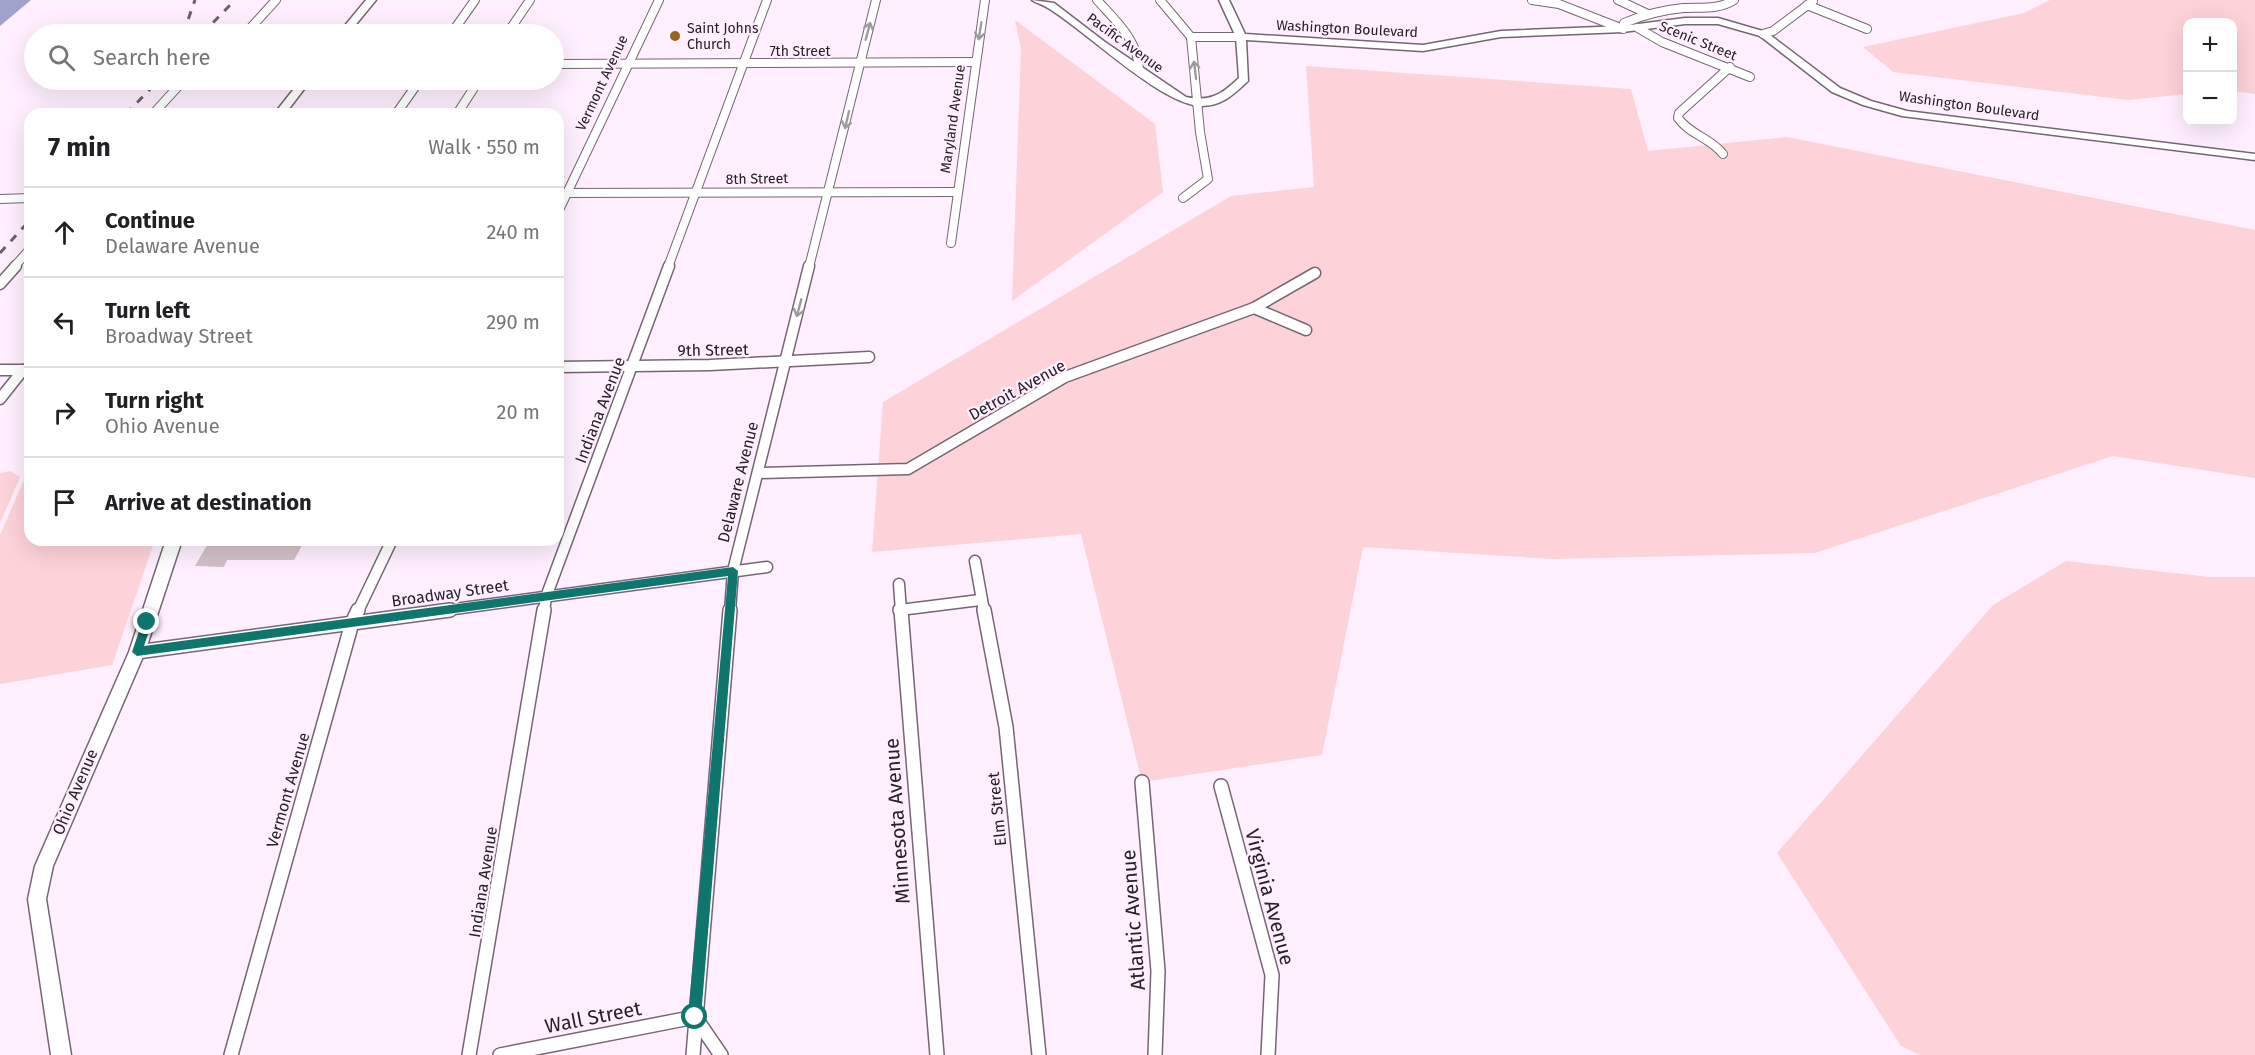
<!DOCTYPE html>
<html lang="en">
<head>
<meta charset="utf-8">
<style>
  body { margin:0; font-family:"Fira Sans",sans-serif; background:#f2f2f2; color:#202124 }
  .controls { position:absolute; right:18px; top:18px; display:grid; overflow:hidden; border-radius:12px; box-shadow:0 6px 24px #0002 }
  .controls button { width:54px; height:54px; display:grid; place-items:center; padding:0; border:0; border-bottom:2px solid #e0e0e0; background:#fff; color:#202124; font:30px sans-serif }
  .stop { position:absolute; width:18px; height:18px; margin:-14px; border:4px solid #0f766e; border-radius:50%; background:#fff }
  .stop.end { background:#0f766e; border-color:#fff; box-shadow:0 2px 6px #0008 }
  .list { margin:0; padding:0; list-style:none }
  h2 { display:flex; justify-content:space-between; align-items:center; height:78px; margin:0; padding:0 24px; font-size:26px }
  h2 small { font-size:20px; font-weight:400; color:#757577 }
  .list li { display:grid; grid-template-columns:39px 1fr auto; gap:18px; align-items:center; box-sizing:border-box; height:90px; padding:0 24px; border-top:2px solid #e0e0e0 }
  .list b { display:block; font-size:22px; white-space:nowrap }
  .list p { margin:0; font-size:20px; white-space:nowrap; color:#757577 }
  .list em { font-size:20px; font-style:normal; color:#757577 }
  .icon { flex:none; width:33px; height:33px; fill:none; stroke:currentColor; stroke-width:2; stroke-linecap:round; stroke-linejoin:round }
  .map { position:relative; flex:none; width:2255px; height:1055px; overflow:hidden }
  .search { position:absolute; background:#fff; box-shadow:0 6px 24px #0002; left:24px; top:24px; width:540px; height:66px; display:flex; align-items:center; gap:15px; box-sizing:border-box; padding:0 21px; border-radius:33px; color:#757577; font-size:22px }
  .panel { position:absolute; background:#fff; box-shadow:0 6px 24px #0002; left:24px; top:108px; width:540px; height:438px; border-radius:18px }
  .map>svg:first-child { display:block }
</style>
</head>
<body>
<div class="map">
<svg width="2255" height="1055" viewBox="0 0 2255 1055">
  <rect width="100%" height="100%" fill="#ffefff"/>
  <g fill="#fed2d9">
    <polygon points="2050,0 2255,0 2255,94 2233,91 2232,22 2188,22 2187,94 2128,100 1893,72 1863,47 2024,13"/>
    <polygon points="1015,20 1155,124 1163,192 1012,301 1021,49"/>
    <polygon points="1306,66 1631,89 1648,151 1787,137 2255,230 2255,478 2113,456 1815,553 1552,559 1363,547 1322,755 1142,782 1081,534 872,552 883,402 1231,196 1314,187"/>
    <polygon points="30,466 30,540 155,540 112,665 0,684 0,535"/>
    <polygon points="10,471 20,477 0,523 0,473"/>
    <polygon points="2066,561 2210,577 2255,577 2255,1055 1920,1055 1901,1046 1777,853 1993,605"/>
  </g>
  <polygon fill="#a1a1ce" points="0,0 31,0 0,26"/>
  <polygon fill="#d4bfc9" points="210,540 305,540 294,560 227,560 224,567 195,566"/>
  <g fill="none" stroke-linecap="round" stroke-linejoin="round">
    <g stroke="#746674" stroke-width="10">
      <g id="street-far2">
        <path d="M 1097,0 C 1116,21 1139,41 1139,71"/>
        <polyline points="1160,0 1191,37 1200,132 1208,179 1183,198"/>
        <path d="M 1532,0 L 1559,4 L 1623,29 L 1624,23 C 1643,15 1663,10 1683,8 C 1701,7 1718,10 1734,0"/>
        <polyline points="1618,0 1648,14"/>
        <polyline points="1807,5 1867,29"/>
        <polyline points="511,28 530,0"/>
        <polyline points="1638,28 1662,42 1750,77"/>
        <polyline points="245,34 276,0"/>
        <polyline points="451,34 475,0"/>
        <polyline points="1763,34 1773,31 1813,1"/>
        <polyline points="1191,37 1241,37"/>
        <polyline points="554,64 975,62"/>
        <polyline points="153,114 184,80"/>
        <polyline points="396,114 420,80"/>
        <polyline points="457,114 479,80"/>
        <path d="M 1723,154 C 1711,138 1690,135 1678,118 L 1679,113 L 1730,67"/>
        <polyline points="558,193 956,192"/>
        <polyline points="0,199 30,198"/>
        <polyline points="558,212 659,0"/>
        <polyline points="951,243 985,0"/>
        <polyline points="14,267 30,249"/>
        <polyline points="668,267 767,0"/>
        <polyline points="809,267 876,0"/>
      </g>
    </g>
    <g stroke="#746674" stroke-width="13">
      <g id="street-far1">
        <polyline points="0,284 16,266"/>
        <polyline points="1254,308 1306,330"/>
        <polyline points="558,367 710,365 869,357"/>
        <polyline points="0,370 27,370"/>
        <polyline points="0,399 23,370"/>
        <polyline points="759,473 908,469 1065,377 1254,308 1315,273"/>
        <polyline points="975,561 984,611"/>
        <polyline points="899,584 901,611"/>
        <polyline points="900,610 980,600"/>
        <polyline points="358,611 392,540"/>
        <polyline points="439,611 767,567"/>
        <polyline points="544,611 546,597 669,266"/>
        <polyline points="730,611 733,571 809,266"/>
      </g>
    </g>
    <g stroke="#746674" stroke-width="16">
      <g id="street">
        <polyline points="900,610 902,610"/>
        <polyline points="901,610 937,1055"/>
        <polyline points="984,610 1006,727 1039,1055"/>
        <polyline points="137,652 450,610"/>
        <polyline points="1142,782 1158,971 1155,1055"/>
        <polyline points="1221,786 1272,975 1268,1055"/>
        <polyline points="231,1055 352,623 358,610"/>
        <polyline points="469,1055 544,610"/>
        <polyline points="500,1055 695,1017 721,1055"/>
        <polyline points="693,1055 730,610"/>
      </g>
    </g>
    <g stroke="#746674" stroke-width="3">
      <g id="secondary">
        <polygon points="366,0 376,0 348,34 338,34"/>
        <path d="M 1032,0 L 1054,3 L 1105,42 L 1186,97 C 1210,102 1221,95 1239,78 L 1236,37 L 1219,0 L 1229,0 L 1245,34 L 1423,45 L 1501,31 L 1623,26 L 1685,18 L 1718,18 L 1766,32 L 1840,88 L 1871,101 L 1907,111 L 2255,154 L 2255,160 L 1902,116 L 1863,105 L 1832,92 L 1760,36 L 1718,24 L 1685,24 L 1623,32 L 1501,37 L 1423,51 L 1246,40 L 1248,81 C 1233,95 1222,106 1201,106 C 1161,105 1085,30 1048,8 C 1043,4 1037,4 1032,0 Z"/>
        <polygon points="301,80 311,80 285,114 274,114"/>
        <polygon points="166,540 182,540 145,652 53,866 46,899 71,1055 51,1055 28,899 35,866 129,652"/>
      </g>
    </g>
    <use href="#street-far2" stroke="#fff" stroke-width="8"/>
    <use href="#street-far1" stroke="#fff" stroke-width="10"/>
    <use href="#street" stroke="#fff" stroke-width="13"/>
    <use href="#secondary" fill="#fff" fill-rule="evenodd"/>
    <g stroke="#6a626a" stroke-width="3" stroke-dasharray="8 8" stroke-linecap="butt">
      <polyline points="183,34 195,0"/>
      <polyline points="202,34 235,0"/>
      <polyline points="126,114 159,80"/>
      <polyline points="0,253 30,220"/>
    </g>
  </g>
  <defs><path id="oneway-shaft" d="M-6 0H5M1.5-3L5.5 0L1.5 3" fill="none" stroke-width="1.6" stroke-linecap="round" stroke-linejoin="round" transform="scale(1.5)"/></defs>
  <g stroke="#9d9b9d">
    <use href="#oneway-shaft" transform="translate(868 31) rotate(-75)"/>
    <use href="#oneway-shaft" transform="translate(980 31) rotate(99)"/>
    <use href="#oneway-shaft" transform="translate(1195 70) rotate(-97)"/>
    <use href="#oneway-shaft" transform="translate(847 120) rotate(103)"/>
    <use href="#oneway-shaft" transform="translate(799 308) rotate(105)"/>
  </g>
  <polygon fill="#0f766e" points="733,567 738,571 701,1017 695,1024 688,1017 728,576 137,656 132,652 142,622 147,618 152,622 144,646"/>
  <circle fill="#98631a" stroke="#ffefff" stroke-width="2" cx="675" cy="36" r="6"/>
  <g text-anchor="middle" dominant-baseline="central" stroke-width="4.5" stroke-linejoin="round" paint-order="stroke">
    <g font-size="14" fill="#262126" stroke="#ffefff" text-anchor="start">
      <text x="687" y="28">Saint Johns<tspan x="687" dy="16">Church</tspan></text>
    </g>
    <g font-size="14" fill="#262126" stroke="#ffefff">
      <text transform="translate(1347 29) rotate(3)">Washington Boulevard</text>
      <text transform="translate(1698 41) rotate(22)">Scenic Street</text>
      <text transform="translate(1125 43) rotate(36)">Pacific Avenue</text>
      <text x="800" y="51">7th Street</text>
      <text transform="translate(602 83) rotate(-65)">Vermont Avenue</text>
      <text transform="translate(1969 106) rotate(8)">Washington Boulevard</text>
      <text transform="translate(953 119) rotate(-82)">Maryland Avenue</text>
      <text transform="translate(757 179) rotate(-1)">8th Street</text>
    </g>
    <g font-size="16" fill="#262126" stroke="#ffefff">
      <text transform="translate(713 350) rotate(-1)">9th Street</text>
      <text transform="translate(1017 390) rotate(-29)">Detroit Avenue</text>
      <text transform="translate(600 410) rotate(-69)">Indiana Avenue</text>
      <text transform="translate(738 482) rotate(-76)">Delaware Avenue</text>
      <text transform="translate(450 593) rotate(-8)">Broadway Street</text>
      <text transform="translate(288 790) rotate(-74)">Vermont Avenue</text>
      <text transform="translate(75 792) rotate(-67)">Ohio Avenue</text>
      <text transform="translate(997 809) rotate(-96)">Elm Street</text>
      <text transform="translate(483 882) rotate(-81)">Indiana Avenue</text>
    </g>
    <g font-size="20" fill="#262126" stroke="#ffefff">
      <text transform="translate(897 821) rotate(-94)">Minnesota Avenue</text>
      <text transform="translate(1270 897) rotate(75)">Virginia Avenue</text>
      <text transform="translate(1133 920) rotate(-94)">Atlantic Avenue</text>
      <text transform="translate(593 1017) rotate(-11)">Wall Street</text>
    </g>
  </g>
</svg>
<div class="controls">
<button>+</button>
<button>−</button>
</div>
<div class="stop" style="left:695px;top:1017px"></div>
<div class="stop end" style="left:147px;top:622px"></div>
<div class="search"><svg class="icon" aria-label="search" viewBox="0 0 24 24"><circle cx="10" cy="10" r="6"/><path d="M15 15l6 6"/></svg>Search here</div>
<section class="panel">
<h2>7 min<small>Walk · 550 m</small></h2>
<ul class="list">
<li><svg class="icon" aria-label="ahead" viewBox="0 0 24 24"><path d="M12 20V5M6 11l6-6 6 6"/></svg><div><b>Continue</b><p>Delaware Avenue</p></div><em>240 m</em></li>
<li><svg class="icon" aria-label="left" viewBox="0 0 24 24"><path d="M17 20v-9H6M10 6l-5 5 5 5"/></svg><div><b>Turn left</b><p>Broadway Street</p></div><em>290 m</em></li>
<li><svg class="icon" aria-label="right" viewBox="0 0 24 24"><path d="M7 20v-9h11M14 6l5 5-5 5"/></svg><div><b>Turn right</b><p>Ohio Avenue</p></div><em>20 m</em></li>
<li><svg class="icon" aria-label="arrive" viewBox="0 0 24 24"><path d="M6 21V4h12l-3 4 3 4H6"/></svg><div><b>Arrive at destination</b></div></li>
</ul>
</section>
</div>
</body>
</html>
